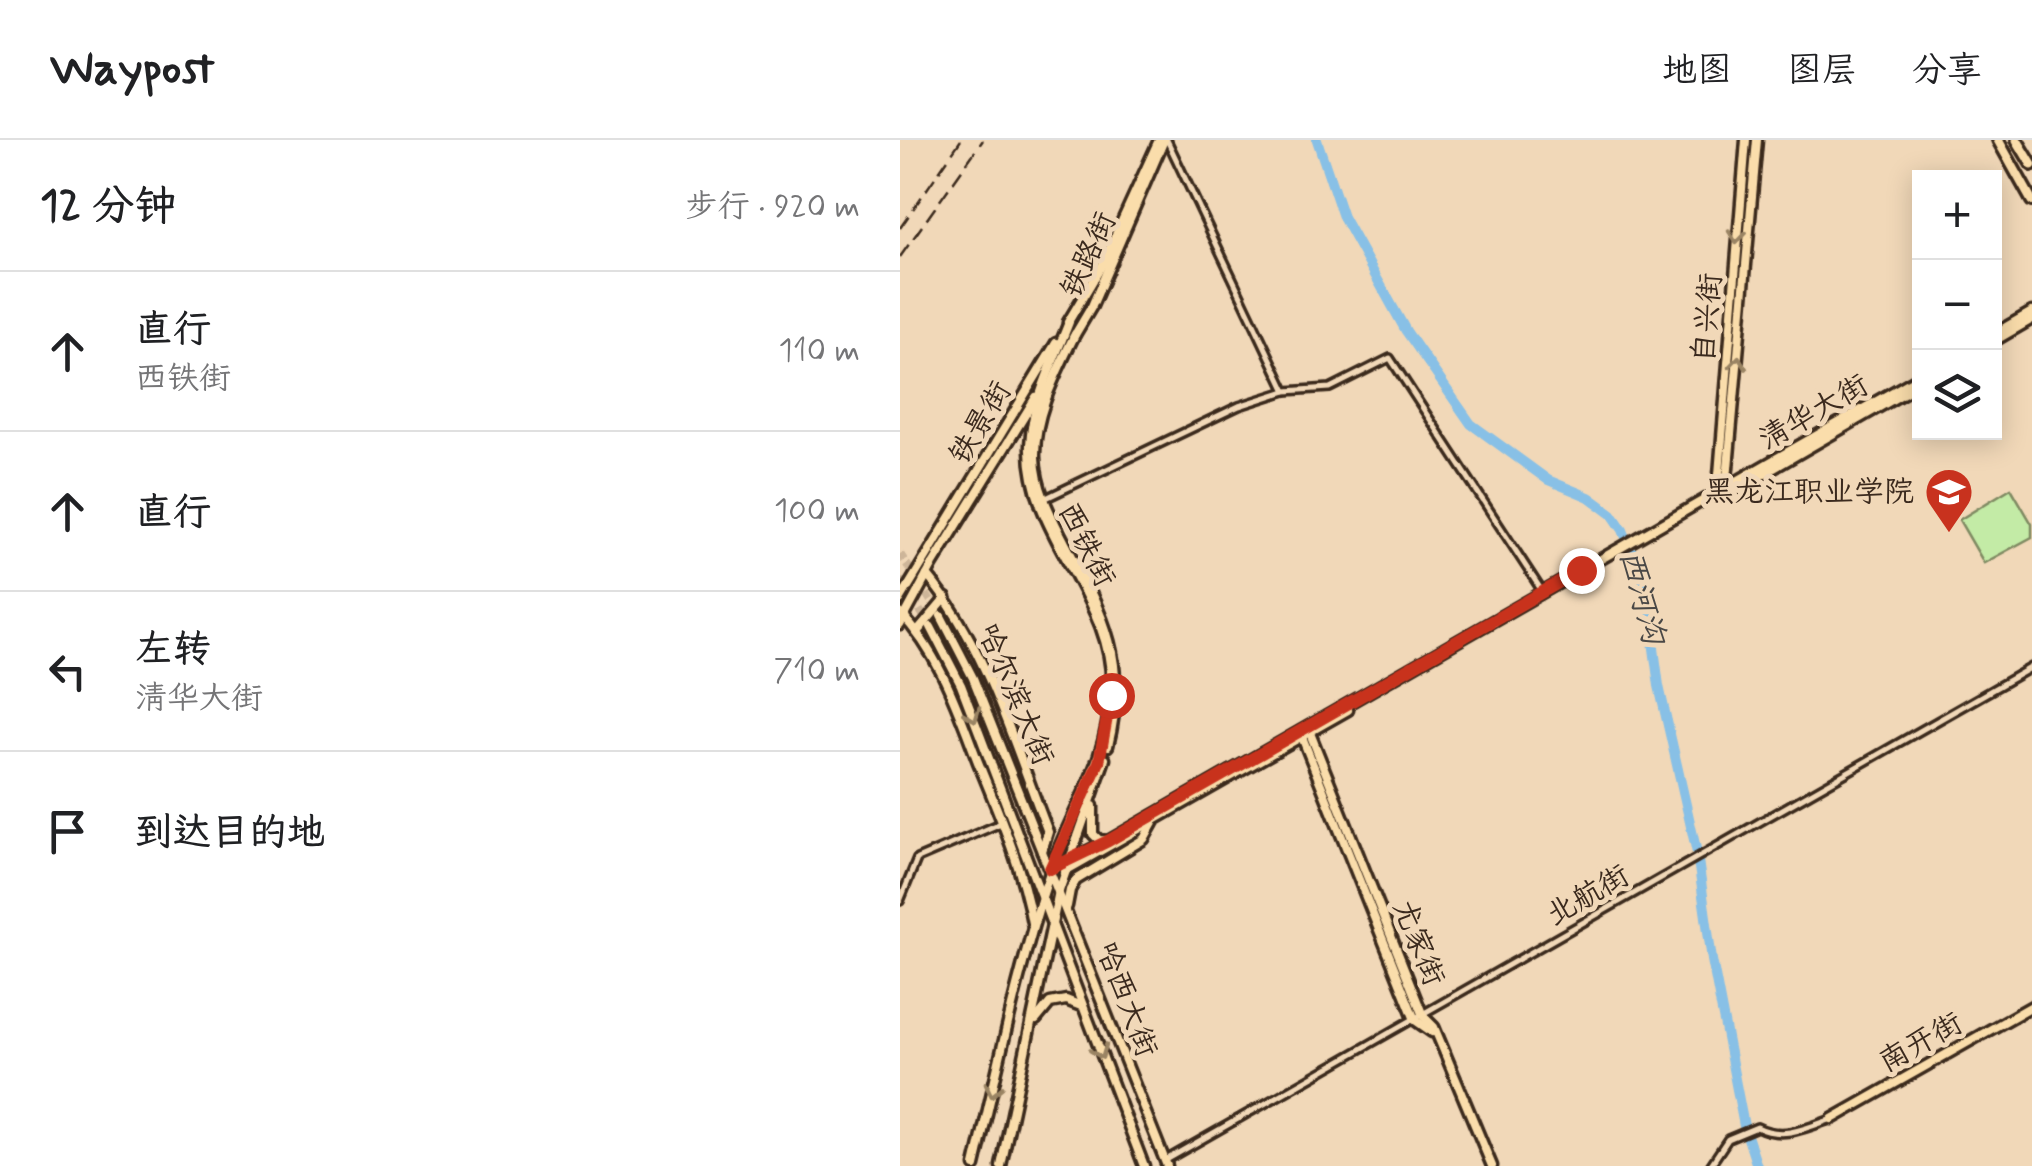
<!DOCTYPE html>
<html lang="zh">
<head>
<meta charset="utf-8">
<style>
  body { margin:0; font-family:Mynerve,"LXGW WenKai TC",sans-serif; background:#f6f6f6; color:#202124 }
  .controls { position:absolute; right:30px; top:30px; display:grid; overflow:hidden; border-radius:0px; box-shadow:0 5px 25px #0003 }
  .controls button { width:90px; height:90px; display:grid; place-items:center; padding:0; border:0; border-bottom:2px solid #e0e0e0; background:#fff; color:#202124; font:50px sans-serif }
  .stop { position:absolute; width:30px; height:30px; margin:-22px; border:8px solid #c8321e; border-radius:50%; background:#fff }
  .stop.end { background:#c8321e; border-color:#fff; box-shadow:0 2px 10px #0008 }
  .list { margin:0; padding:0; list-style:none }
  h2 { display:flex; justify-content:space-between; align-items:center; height:130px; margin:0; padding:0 40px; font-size:42px }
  h2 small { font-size:32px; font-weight:400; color:#757577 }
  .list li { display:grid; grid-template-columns:65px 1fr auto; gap:30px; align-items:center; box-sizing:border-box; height:160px; padding:0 40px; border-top:2px solid #e0e0e0 }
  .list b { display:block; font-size:38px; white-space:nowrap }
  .list p { margin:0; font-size:32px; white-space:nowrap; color:#757577 }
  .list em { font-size:32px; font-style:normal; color:#757577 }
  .icon { flex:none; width:55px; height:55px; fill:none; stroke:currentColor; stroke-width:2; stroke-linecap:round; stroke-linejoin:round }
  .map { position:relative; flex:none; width:1132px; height:1026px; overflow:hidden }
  header { display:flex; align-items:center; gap:60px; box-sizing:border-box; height:140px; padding:0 50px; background:#fff; border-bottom:2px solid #e0e0e0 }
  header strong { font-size:48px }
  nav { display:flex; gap:55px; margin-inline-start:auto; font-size:35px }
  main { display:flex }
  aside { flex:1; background:#fff }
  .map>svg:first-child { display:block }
</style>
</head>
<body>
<header>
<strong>Waypost</strong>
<nav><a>地图</a><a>图层</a><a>分享</a></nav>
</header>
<main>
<aside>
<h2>12 分钟<small>步行 · 920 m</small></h2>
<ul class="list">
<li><svg class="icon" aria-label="ahead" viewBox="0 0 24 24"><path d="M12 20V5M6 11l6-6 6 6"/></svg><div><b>直行</b><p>西铁街</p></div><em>110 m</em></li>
<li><svg class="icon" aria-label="ahead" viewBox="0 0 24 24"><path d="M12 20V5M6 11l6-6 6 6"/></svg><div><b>直行</b></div><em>100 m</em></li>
<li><svg class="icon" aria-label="left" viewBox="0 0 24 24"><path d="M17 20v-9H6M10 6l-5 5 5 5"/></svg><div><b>左转</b><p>清华大街</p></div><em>710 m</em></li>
<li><svg class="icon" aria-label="arrive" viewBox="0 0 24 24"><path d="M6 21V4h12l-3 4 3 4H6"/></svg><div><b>到达目的地</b></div></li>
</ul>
</aside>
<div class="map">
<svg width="1132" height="1026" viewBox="0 0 1132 1026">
  <rect width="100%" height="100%" fill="#f1d8b8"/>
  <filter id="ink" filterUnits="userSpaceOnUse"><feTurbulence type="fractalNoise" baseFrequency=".01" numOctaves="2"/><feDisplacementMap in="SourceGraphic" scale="20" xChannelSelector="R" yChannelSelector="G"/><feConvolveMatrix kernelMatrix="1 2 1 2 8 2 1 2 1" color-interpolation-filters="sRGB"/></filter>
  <g filter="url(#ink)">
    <polygon fill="#c3eba6" stroke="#7f8a62" stroke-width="2.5" points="1111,348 1132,384 1132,397 1084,423 1059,380"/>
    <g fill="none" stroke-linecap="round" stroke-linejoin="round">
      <polyline stroke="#88c0e6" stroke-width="10" points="417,0 443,77 506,191 571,284 648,340 689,357 712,374 723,390 746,448 759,546 797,713 812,820 844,986 857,1026"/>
      <g stroke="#cdb599" stroke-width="8" stroke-dasharray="8 4" stroke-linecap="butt">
        <polyline points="0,414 38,472"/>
        <polyline points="0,440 30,486"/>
      </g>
      <g stroke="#3b2a1e" stroke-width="12">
        <g id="minor">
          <polyline points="267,0 386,251 430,248 490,218 642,451"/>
          <polyline points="144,359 339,266 386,251"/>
          <polyline points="0,761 17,719 101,683"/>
          <polyline points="266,1020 1132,527"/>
          <path d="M 810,1026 L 828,999 L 857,987 C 882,1000 907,988 932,979"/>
        </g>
      </g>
      <g stroke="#3b2a1e" stroke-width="15">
        <g id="major">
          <polyline points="168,182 202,125 259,0"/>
          <path d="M 175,194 C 157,232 134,274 135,317 C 136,349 151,376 165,403 C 204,476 229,521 208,606"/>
          <polyline points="1094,194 1132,172"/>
          <polyline points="173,198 192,166 264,0"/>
          <polyline points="1094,201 1132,179"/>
          <polyline points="826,351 857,0"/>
          <polyline points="834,351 1019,244"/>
          <polyline points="817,359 846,0"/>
          <path d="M 27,435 C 87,507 114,605 148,692 L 142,711"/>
          <polyline points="0,460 156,203"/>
          <path d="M 0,473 C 40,514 58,570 78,622 C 100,676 122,727 132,783"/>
          <polyline points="41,476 73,538 267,1026"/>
          <polyline points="0,485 33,424 136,257"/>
          <polyline points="31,487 61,545 244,1026"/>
          <polyline points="18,491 46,458"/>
          <polyline points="410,593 523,876 534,887 592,1026"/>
          <polyline points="402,597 515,880 532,892"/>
          <polyline points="193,666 193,694 199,700 208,701"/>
          <polyline points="151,729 208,701 1019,237"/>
          <polyline points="165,731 448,570"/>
          <polyline points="167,766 170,750 176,740 244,699 253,683"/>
          <polyline points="136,880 150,863 166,860 181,866"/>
          <polyline points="932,979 1132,866"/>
          <path d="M 75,1026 C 98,928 118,828 150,732 C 172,665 206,629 211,553 C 218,460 127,397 130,305 C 132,262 154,221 169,182"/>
          <polyline points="101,1026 159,751 205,619"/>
        </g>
      </g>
      <g stroke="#3b2a1e" stroke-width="16">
        <g id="highway">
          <polyline points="1098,0 1132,61"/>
          <polyline points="1117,0 1132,25"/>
        </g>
      </g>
      <use href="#minor" stroke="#f1d8b8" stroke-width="5"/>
      <use href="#major" stroke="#faddab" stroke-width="8"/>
      <use href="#highway" stroke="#faddab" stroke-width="9"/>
      <g stroke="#3b2a1e" stroke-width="2.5" stroke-dasharray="15 8" stroke-linecap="butt">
        <polyline points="0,88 61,0"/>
        <polyline points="0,117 83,0"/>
      </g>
    </g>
    <defs><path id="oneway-chevron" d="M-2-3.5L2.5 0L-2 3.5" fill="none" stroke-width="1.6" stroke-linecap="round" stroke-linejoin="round" transform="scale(2.5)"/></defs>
    <g stroke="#9a8464">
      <use href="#oneway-chevron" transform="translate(837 97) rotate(95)"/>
      <use href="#oneway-chevron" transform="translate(838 223) rotate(-84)"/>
      <use href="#oneway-chevron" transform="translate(73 575) rotate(69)"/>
      <use href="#oneway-chevron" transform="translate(200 912) rotate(69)"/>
      <use href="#oneway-chevron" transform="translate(93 950) rotate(103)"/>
    </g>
  </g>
  <g fill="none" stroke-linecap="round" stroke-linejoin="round" filter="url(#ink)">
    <polyline stroke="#c8321e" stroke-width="12" points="211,555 199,622 150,729 208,701 681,430"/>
  </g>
  <defs>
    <g id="university-pin" transform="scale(2.5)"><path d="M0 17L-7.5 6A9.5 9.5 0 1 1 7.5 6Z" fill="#c8321e" stroke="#f1d8b8"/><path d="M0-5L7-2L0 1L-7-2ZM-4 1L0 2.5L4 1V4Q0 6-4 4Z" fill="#fff"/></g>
  </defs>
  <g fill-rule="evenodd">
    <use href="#university-pin" x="1049" y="352"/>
  </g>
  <g text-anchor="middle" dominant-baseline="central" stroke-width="10" stroke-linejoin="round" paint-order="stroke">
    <g font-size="30" fill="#3b2a1e" stroke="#f1d8b8">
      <text transform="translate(189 115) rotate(-65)">铁路街</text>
      <text transform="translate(808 178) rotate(-85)">自兴街</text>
      <text transform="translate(914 273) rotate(-30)">清华大街</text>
      <text transform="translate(81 283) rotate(-59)">铁景街</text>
      <text transform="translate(186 405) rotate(63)">西铁街</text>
      <text transform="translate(115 555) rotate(67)">哈尔滨大街</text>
      <text transform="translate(688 756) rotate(-30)">北航街</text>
      <text transform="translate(518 803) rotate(68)">尤家街</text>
      <text transform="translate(226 860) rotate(69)">哈西大街</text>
      <text transform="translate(1021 903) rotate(-29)">南开街</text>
    </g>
    <g font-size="30" fill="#3b2a1e" stroke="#f1d8b8" text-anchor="end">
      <text x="1014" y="352">黑龙江职业学院</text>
    </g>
    <g font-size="32" font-style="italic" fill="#4a4846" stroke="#f1d8b8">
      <text transform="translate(741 457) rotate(75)">西河沟</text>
    </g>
  </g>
</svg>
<div class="controls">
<button>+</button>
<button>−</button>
<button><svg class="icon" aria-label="layers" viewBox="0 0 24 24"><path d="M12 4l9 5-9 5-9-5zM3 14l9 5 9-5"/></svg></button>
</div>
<div class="stop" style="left:211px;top:555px"></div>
<div class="stop end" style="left:681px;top:430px"></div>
</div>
</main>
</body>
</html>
